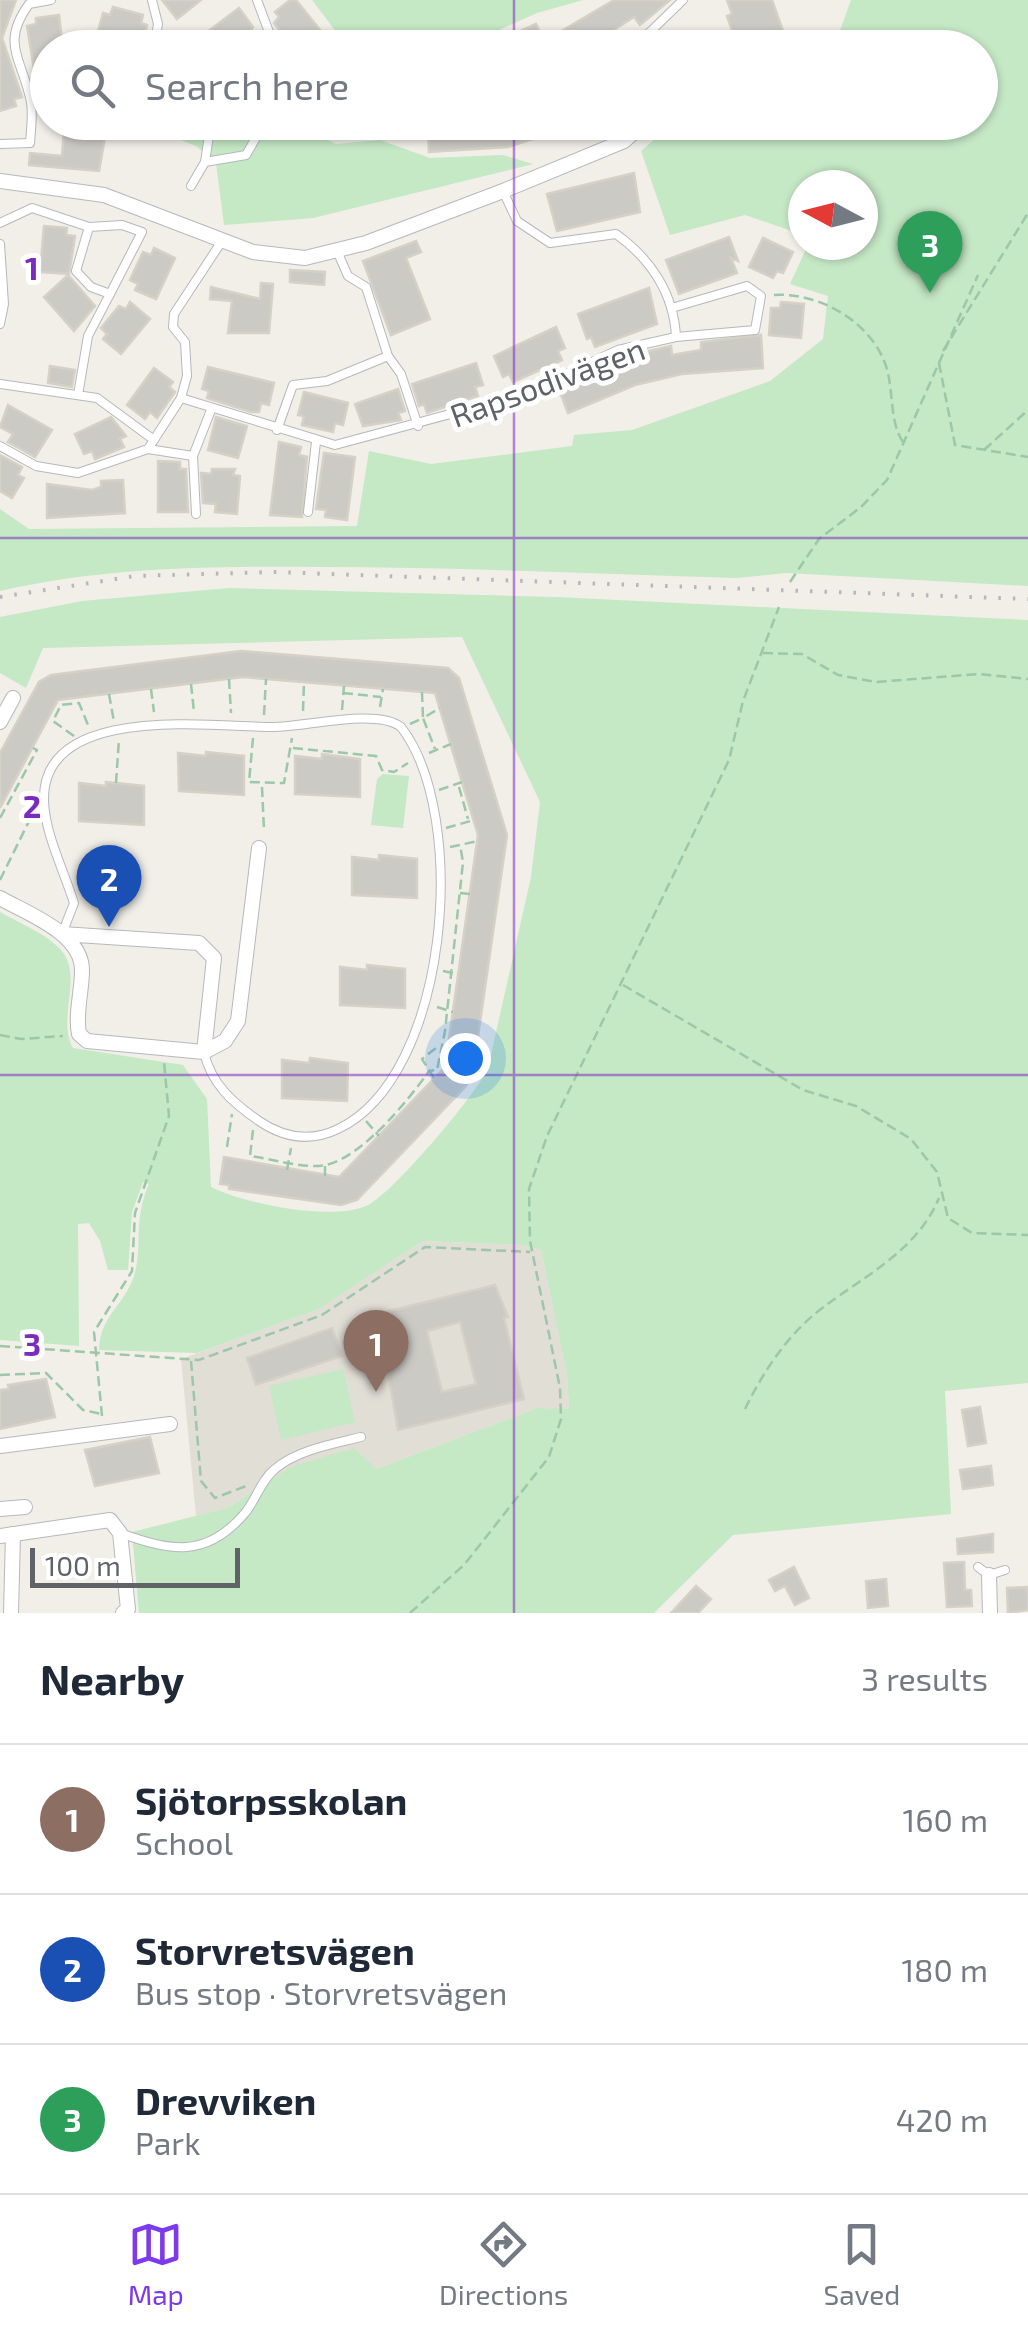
<!DOCTYPE html>
<html lang="en">
<head>
<meta charset="utf-8">
<style>
  body { margin:0; font-family:"Exo 2",sans-serif; background:#f2f2f3; color:#1f2937 }
  .compass { position:absolute; left:788px; top:170px; width:90px; height:90px; border-radius:50%; background:#fff; box-shadow:0 2px 8px #0004; rotate:277deg }
  .scale { position:absolute; left:30px; bottom:25px; width:210px; box-sizing:border-box; padding-left:10px; border:5px solid #5f6368; border-top:0; font-size:28px; line-height:35px; white-space:nowrap; color:#5f6368; -webkit-text-stroke:8px #fff; paint-order:stroke }
  .you { position:absolute; left:465px; top:1058px; width:35px; height:35px; margin:-25px; border:8px solid #fff; border-radius:50%; background:#1a73e8; box-shadow:0 0 0 15px #1a73e833 }
  .badge { display:grid; place-items:center; width:65px; height:65px; border-radius:50%; background:#7c3aed; color:#fff; font-size:32px; font-weight:700 }
  .pin { position:absolute; translate:-50% -82px; filter:drop-shadow(0 2px 5px #0008) }
  .pin::after { content:''; position:absolute; top:52px; width:35px; height:30px; background:inherit; clip-path:polygon(0 0,100% 0,50% 100%) }
  .list { margin:0; padding:0; list-style:none }
  h2 { display:flex; justify-content:space-between; align-items:center; height:130px; margin:0; padding:0 40px; font-size:42px }
  h2 small { font-size:32px; font-weight:400; color:#747a83 }
  .list li { display:grid; grid-template-columns:65px 1fr auto; gap:30px; align-items:center; box-sizing:border-box; height:150px; padding:0 40px; border-top:2px solid #e0e1e3 }
  .list b { display:block; font-size:38px; white-space:nowrap }
  .list p { margin:0; font-size:32px; white-space:nowrap; color:#747a83 }
  .list em { font-size:32px; font-style:normal; color:#747a83 }
  .icon { flex:none; width:55px; height:55px; fill:none; stroke:currentColor; stroke-width:2; stroke-linecap:round; stroke-linejoin:round }
  .map { position:relative; flex:none; width:1028px; height:1613px; overflow:hidden }
  .search { position:absolute; background:#fff; box-shadow:0 2px 8px #0004; left:30px; right:30px; top:30px; height:110px; display:flex; align-items:center; gap:25px; box-sizing:border-box; padding:0 35px; border-radius:55px; color:#747a83; font-size:38px }
  .sheet { height:580px; background:#fff }
  nav { display:flex; justify-content:space-around; align-items:center; box-sizing:border-box; height:140px; border-top:2px solid #e0e1e3; background:#fff; font-size:28px; color:#747a83 }
  nav a { display:grid; justify-items:center; gap:5px }
  nav .on { color:#7c3aed }
  .map>svg:first-child { display:block }
</style>
</head>
<body>
<div class="map">
<svg width="1028" height="1613" viewBox="0 0 1028 1613">
  <rect width="100%" height="100%" fill="#f1efe8"/>
  <polygon fill="#e1ded6" points="423,1241 522,1245 541,1250 567,1375 569,1410 537,1408 376,1469 290,1467 227,1508 196,1516 181,1359 319,1309"/>
  <g fill="#c5e8c5">
    <polygon points="312,0 583,0 537,13 461,47 367,48 334,29"/>
    <path d="M 851,0 L 1028,0 L 1028,586 L 786,573 L 737,578 C 597,574 458,567 318,567 C 211,566 105,567 0,591 L 0,509 L 29,529 L 357,526 L 369,451 L 431,464 L 572,446 L 574,435 L 632,430 L 770,381 L 823,339 L 828,296 L 790,284 L 808,245 L 863,245 L 863,185 L 803,185 L 803,235 L 745,215 L 670,235 L 641,151 L 673,123 L 727,123 L 739,130 L 755,122 L 980,122 L 980,48 L 834,47 Z"/>
    <polygon points="220,122 292,123 336,144 380,140 430,158 503,155 533,164 313,218 224,225 216,163 196,146 137,123 197,123 208,127"/>
    <path d="M 229,588 L 556,597 L 1028,620 L 1028,1383 L 945,1391 L 951,1514 L 733,1535 L 654,1613 L 139,1613 L 132,1532 L 227,1508 L 290,1467 L 354,1448 L 376,1469 L 537,1408 L 569,1409 L 567,1375 L 541,1250 L 522,1245 L 423,1241 L 319,1309 L 197,1353 L 99,1350 C 100,1317 122,1307 133,1279 C 144,1248 132,1223 149,1184 L 143,1182 L 132,1212 L 128,1270 L 108,1270 L 100,1241 L 89,1223 L 78,1224 L 79,1346 L 0,1340 L 0,912 C 19,923 47,934 61,950 C 84,977 56,1018 73,1048 L 183,1065 L 207,1099 L 211,1187 C 244,1204 334,1222 368,1205 C 393,1193 476,1095 488,1068 L 531,877 L 540,802 L 462,637 L 43,648 L 26,688 L 0,673 L 0,617 L 82,601 Z"/>
    <polygon points="383,774 409,776 403,828 371,825 377,779"/>
    <polygon points="343,1369 355,1422 281,1440 269,1386"/>
  </g>
  <g fill="#cccac5" stroke="#d6d1c6" stroke-width="2.5" fill-rule="evenodd">
    <polygon points="0,0 16,0 2,38 22,97 14,99 16,106 0,111"/>
    <polygon points="162,0 201,0 177,19"/>
    <polygon points="290,0 296,0 329,41 321,48 305,48 300,41 293,47 274,23 279,17 275,12"/>
    <polygon points="614,0 670,0 640,25 634,17 612,31 618,40 605,48 562,48 555,35"/>
    <polygon points="727,0 772,0 789,48 738,48 727,16 732,14"/>
    <polygon points="113,7 143,15 141,23 147,25 141,47 97,35 103,13 110,15"/>
    <polygon points="239,8 253,27 241,48 186,48"/>
    <polygon points="59,15 63,48 48,48 48,73 35,75 27,26 36,24 36,18"/>
    <polygon points="536,24 546,44 484,48 507,37"/>
    <polygon points="436,122 575,122 576,125 508,147 429,152 428,129 436,129"/>
    <polygon points="64,129 106,132 99,171 29,165 30,153 62,156"/>
    <polygon points="634,173 640,212 557,231 547,194"/>
    <polygon points="44,226 67,228 66,235 75,236 69,274 40,272"/>
    <polygon points="729,237 738,261 731,258 737,273 679,294 666,260"/>
    <polygon points="763,238 793,252 783,273 777,271 773,278 749,267"/>
    <polygon points="416,241 421,252 406,258 430,319 391,335 363,261"/>
    <polygon points="154,248 175,258 156,299 135,290 138,284 130,280 143,252 151,255"/>
    <polygon points="290,270 325,272 324,285 290,282"/>
    <polygon points="68,275 95,306 74,331 44,297"/>
    <polygon points="261,283 273,284 269,333 228,333 232,301 210,299 211,287 260,299"/>
    <polygon points="649,288 657,324 595,347 591,337 587,339 578,314"/>
    <polygon points="130,302 150,319 121,354 103,339 107,334 101,328 119,306 126,309"/>
    <polygon points="781,302 804,304 801,338 769,335 771,308 780,308"/>
    <polygon points="556,327 565,348 558,351 562,360 513,382 509,374 503,377 494,356"/>
    <polygon points="761,335 763,368 682,374 635,385 568,413 560,392 567,389 565,383 614,360 617,367 642,361 640,353 671,346 672,355 701,350 701,342"/>
    <polygon points="476,363 483,385 475,387 478,396 427,413 424,404 419,406 412,384"/>
    <polygon points="50,366 75,370 72,387 48,383"/>
    <polygon points="208,367 274,383 269,405 261,403 259,412 251,412 207,398 209,391 202,389"/>
    <polygon points="154,368 173,382 169,387 175,392 157,418 150,412 145,419 127,405"/>
    <polygon points="398,389 405,411 398,413 401,420 363,426 355,404"/>
    <polygon points="304,392 348,403 343,425 335,423 333,432 302,425 304,416 298,415"/>
    <polygon points="8,405 52,430 35,457 8,442 13,434 0,427"/>
    <polygon points="111,417 126,436 120,439 124,447 95,459 92,451 84,454 75,434"/>
    <polygon points="216,417 247,426 238,458 208,450"/>
    <polygon points="279,442 301,447 299,455 307,457 302,517 270,515"/>
    <polygon points="324,453 355,457 347,520 325,517 326,510 316,509"/>
    <polygon points="0,455 22,467 18,475 24,478 12,498 0,491"/>
    <polygon points="158,461 180,462 180,469 186,469 188,512 158,512"/>
    <polygon points="212,469 235,469 233,475 240,476 237,514 215,512 216,504 203,503 201,473 211,474"/>
    <polygon points="123,480 125,513 47,518 47,484 92,490 101,487 101,481"/>
    <polygon points="241,651 448,668 459,678 507,835 473,1071 466,1086 357,1200 341,1205 229,1189 229,1185 220,1184 224,1157 339,1177 445,1067 478,835 435,693 243,677 58,700 0,808 0,753 39,682 51,675"/>
    <polygon points="206,752 244,756 244,795 179,791 178,753 206,756"/>
    <polygon points="322,754 360,759 360,797 295,794 295,756 322,759"/>
    <polygon points="106,782 144,786 144,825 79,821 79,783 106,786"/>
    <polygon points="379,855 417,859 417,898 352,895 352,857 379,860"/>
    <polygon points="367,965 405,969 405,1008 340,1005 340,967 367,970"/>
    <polygon points="310,1058 348,1063 347,1101 282,1098 282,1060 309,1063"/>
    <path d="M 495,1285 L 508,1317 L 504,1318 L 524,1399 L 398,1430 L 385,1356 L 379,1357 L 369,1316 ZM 460,1322 L 476,1384 L 442,1392 L 427,1331 Z"/>
    <polygon points="332,1328 342,1356 256,1385 247,1358"/>
    <polygon points="46,1379 55,1417 0,1429 0,1390 9,1389 8,1385"/>
    <polygon points="980,1407 986,1443 968,1446 962,1410"/>
    <polygon points="150,1437 159,1473 95,1486 85,1450"/>
    <polygon points="991,1466 993,1485 963,1489 960,1470"/>
    <polygon points="993,1534 993,1552 958,1554 957,1539"/>
    <polygon points="964,1562 965,1590 971,1590 972,1606 947,1607 944,1563"/>
    <polygon points="794,1567 809,1598 795,1605 785,1586 775,1591 769,1580"/>
    <polygon points="886,1579 888,1606 868,1608 866,1581"/>
    <polygon points="696,1586 711,1599 698,1613 671,1613"/>
    <polygon points="1028,1587 1028,1610 1008,1613 1007,1588"/>
  </g>
  <g fill="none" stroke-linecap="round" stroke-linejoin="round">
    <g stroke="#b5b8bc" stroke-width="10">
      <g id="service">
        <polyline points="152,0 158,24 154,48"/>
        <polyline points="269,32 280,48"/>
        <polyline points="649,33 676,48"/>
        <polyline points="248,48 269,32 257,0"/>
        <polyline points="625,48 649,33 683,0"/>
        <path d="M 0,144 L 30,143 C 31,130 33,115 31,102 C 22,58 0,44 29,4 L 51,0"/>
        <polyline points="205,162 246,155 265,122"/>
        <polyline points="191,186 205,162 211,122"/>
        <path d="M 503,191 L 517,221 L 550,243 L 616,234 C 651,259 674,294 676,337"/>
        <polyline points="0,223 32,208 89,227 122,225 142,232 110,294 91,287 76,271 89,227"/>
        <polyline points="0,244 4,304 0,324"/>
        <polyline points="337,251 348,276 366,287 388,356 401,374 418,426"/>
        <polyline points="0,384 97,398 154,440"/>
        <polyline points="78,395 88,336 110,294"/>
        <polyline points="181,398 335,445 521,395 618,350 676,337 755,330 761,296 747,286 675,307"/>
        <polyline points="277,430 293,385 327,381 388,356"/>
        <polyline points="0,446 36,466 78,473 148,449 181,398 187,376 185,342 173,327 174,314 222,241"/>
        <polyline points="148,449 193,456"/>
        <polyline points="308,512 316,442"/>
        <polyline points="196,514 193,456 211,410"/>
        <path d="M 62,934 L 74,903 C 64,871 45,834 44,801 C 41,702 214,727 273,727 C 306,727 376,708 401,727 C 470,816 449,1077 338,1129 C 311,1142 284,1138 259,1121 C 233,1103 211,1084 204,1052"/>
        <path d="M 120,1533 C 170,1551 206,1559 245,1513 C 256,1500 261,1480 275,1469 C 297,1450 333,1444 361,1437"/>
        <polyline points="978,1567 989,1575 1005,1570"/>
      </g>
    </g>
    <g stroke="#b5b8bc" stroke-width="16">
      <g id="minor">
        <polyline points="0,181 104,195 253,252 305,258 366,243 503,191 624,141 645,122"/>
        <polyline points="0,722 13,698"/>
        <path d="M 0,898 C 26,913 82,933 82,970 C 82,992 75,1013 79,1034 L 87,1041 L 204,1052 L 214,958 L 199,943 L 62,934"/>
        <polyline points="204,1052 225,1041 238,1021 259,848"/>
        <polyline points="0,1446 170,1424"/>
        <polyline points="0,1509 25,1507"/>
        <polyline points="0,1536 110,1520 120,1533 128,1609 123,1613"/>
        <polyline points="989,1575 990,1613"/>
        <polyline points="11,1613 13,1534"/>
      </g>
    </g>
    <g stroke="#9cc7a9" stroke-width="2.5" stroke-dasharray="10 5" stroke-linecap="butt">
      <path d="M 774,295 C 818,292 871,321 886,366 C 894,390 889,422 903,442"/>
      <polyline points="943,351 1028,213"/>
      <polyline points="939,363 955,445 1028,457"/>
      <polyline points="984,450 1028,410"/>
      <polyline points="790,582 819,539 861,507 887,480 978,275"/>
      <polyline points="763,653 802,654 838,675 876,682 979,674 1028,679"/>
      <polyline points="229,679 231,713"/>
      <polyline points="191,684 194,712"/>
      <polyline points="151,689 154,712"/>
      <polyline points="422,692 423,718 440,708"/>
      <polyline points="343,693 381,697"/>
      <polyline points="109,694 114,722"/>
      <polyline points="380,707 383,689"/>
      <polyline points="342,710 344,686"/>
      <polyline points="303,711 304,682"/>
      <polyline points="264,715 266,679"/>
      <polyline points="410,724 423,718 435,749"/>
      <polyline points="74,736 53,721 61,705 79,703 88,725"/>
      <polyline points="253,738 249,782 284,783 292,738"/>
      <polyline points="293,748 376,756 382,770 394,772 408,763"/>
      <polyline points="429,753 451,744"/>
      <polyline points="116,783 119,739"/>
      <polyline points="262,787 264,830"/>
      <polyline points="459,787 468,819"/>
      <polyline points="439,790 462,782"/>
      <polyline points="0,818 37,750 33,748"/>
      <polyline points="446,828 474,820"/>
      <polyline points="450,847 478,841"/>
      <polyline points="0,880 33,813"/>
      <polyline points="460,893 470,894"/>
      <polyline points="443,971 458,974"/>
      <polyline points="623,985 803,1090 856,1106 911,1139 937,1172 948,1218 972,1233 1028,1235"/>
      <polyline points="437,1007 453,1012"/>
      <polyline points="0,1035 21,1039 63,1036"/>
      <polyline points="434,1078 422,1059 436,1048 447,1050"/>
      <polyline points="366,1121 379,1136"/>
      <path d="M 253,1130 L 250,1156 C 272,1159 297,1167 319,1166 C 357,1164 408,1101 429,1071 L 437,1070 L 445,1031 L 463,862 L 460,845"/>
      <polyline points="227,1147 232,1114"/>
      <polyline points="287,1170 291,1148"/>
      <polyline points="325,1176 325,1166"/>
      <polyline points="0,1346 199,1360 322,1315 425,1247 530,1252"/>
      <polyline points="191,1361 201,1481 215,1498 246,1486"/>
      <polyline points="0,1375 46,1373 83,1410 102,1414"/>
      <path d="M 745,1409 C 763,1372 788,1334 821,1309 C 864,1276 917,1251 939,1198"/>
      <polyline points="102,1416 94,1332 132,1271 135,1213 169,1116 164,1062"/>
      <polyline points="410,1613 464,1565 549,1457 561,1419 560,1388 530,1241 529,1189 547,1136 729,760 743,701 779,607"/>
    </g>
    <use href="#service" stroke="#fff" stroke-width="8"/>
    <use href="#minor" stroke="#fff" stroke-width="14"/>
    <polyline stroke="#b6b7b8" stroke-width="4" stroke-dasharray="2.5 12" stroke-linecap="butt" points="0,597 135,576 274,572 1028,599"/>
  </g>
  <path fill="none" stroke="#7b2cbf" stroke-width="2.5" stroke-opacity="0.55" d="M 514,0 L 514,48M 514,122 L 514,1613M 0,538 L 1028,538M 0,1075 L 1028,1075"/>
  <g text-anchor="middle" dominant-baseline="central" stroke-width="10" stroke-linejoin="round" paint-order="stroke">
    <g font-size="32" fill="#5f6368" stroke="#fff">
      <text transform="translate(547 381) rotate(-20)">Rapsodivägen</text>
    </g>
  </g>
  <g font-size="32" text-anchor="middle" font-weight="bold" fill="#7b2cbf" stroke="#fff" stroke-width="10" stroke-linejoin="round" paint-order="stroke">
    <text x="32" y="280">1</text>
    <text x="32" y="818">2</text>
    <text x="32" y="1356">3</text>
  </g>
</svg>
<svg class="compass" viewBox="-18 -18 36 36"><path d="M0-13l5 13h-10z" fill="#e53935"/><path d="M0 13l5-13h-10z" fill="#747a83"/></svg>
<div class="scale">100 m</div>
<div class="you"></div>
<div class="pin badge" style="left:376px;top:1392px;background:#8d6e63">1</div>
<div class="pin badge" style="left:109px;top:927px;background:#1a4fb4">2</div>
<div class="pin badge" style="left:930px;top:293px;background:#2e9e5b">3</div>
<div class="search"><svg class="icon" aria-label="search" viewBox="0 0 24 24"><circle cx="10" cy="10" r="6"/><path d="M15 15l6 6"/></svg>Search here</div>
</div>
<section class="sheet">
<h2>Nearby<small>3 results</small></h2>
<ul class="list">
<li><span class="badge" style="background:#8d6e63">1</span><div><b>Sjötorpsskolan</b><p>School</p></div><em>160 m</em></li>
<li><span class="badge" style="background:#1a4fb4">2</span><div><b>Storvretsvägen</b><p>Bus stop · Storvretsvägen</p></div><em>180 m</em></li>
<li><span class="badge" style="background:#2e9e5b">3</span><div><b>Drevviken</b><p>Park</p></div><em>420 m</em></li>
</ul>
</section>
<nav>
<a class="on"><svg class="icon" aria-label="map" viewBox="0 0 24 24"><path d="M3 6l6-2 6 2 6-2v14l-6 2-6-2-6 2zM9 4v14M15 6v14"/></svg>Map</a>
<a><svg class="icon" aria-label="directions" viewBox="0 0 24 24"><path d="M12 3l9 9-9 9-9-9zM9 14v-3h6M13 9l2 2-2 2"/></svg>Directions</a>
<a><svg class="icon" aria-label="saved" viewBox="0 0 24 24"><path d="M7 4h10v16l-5-4-5 4z"/></svg>Saved</a>
</nav>
</body>
</html>
